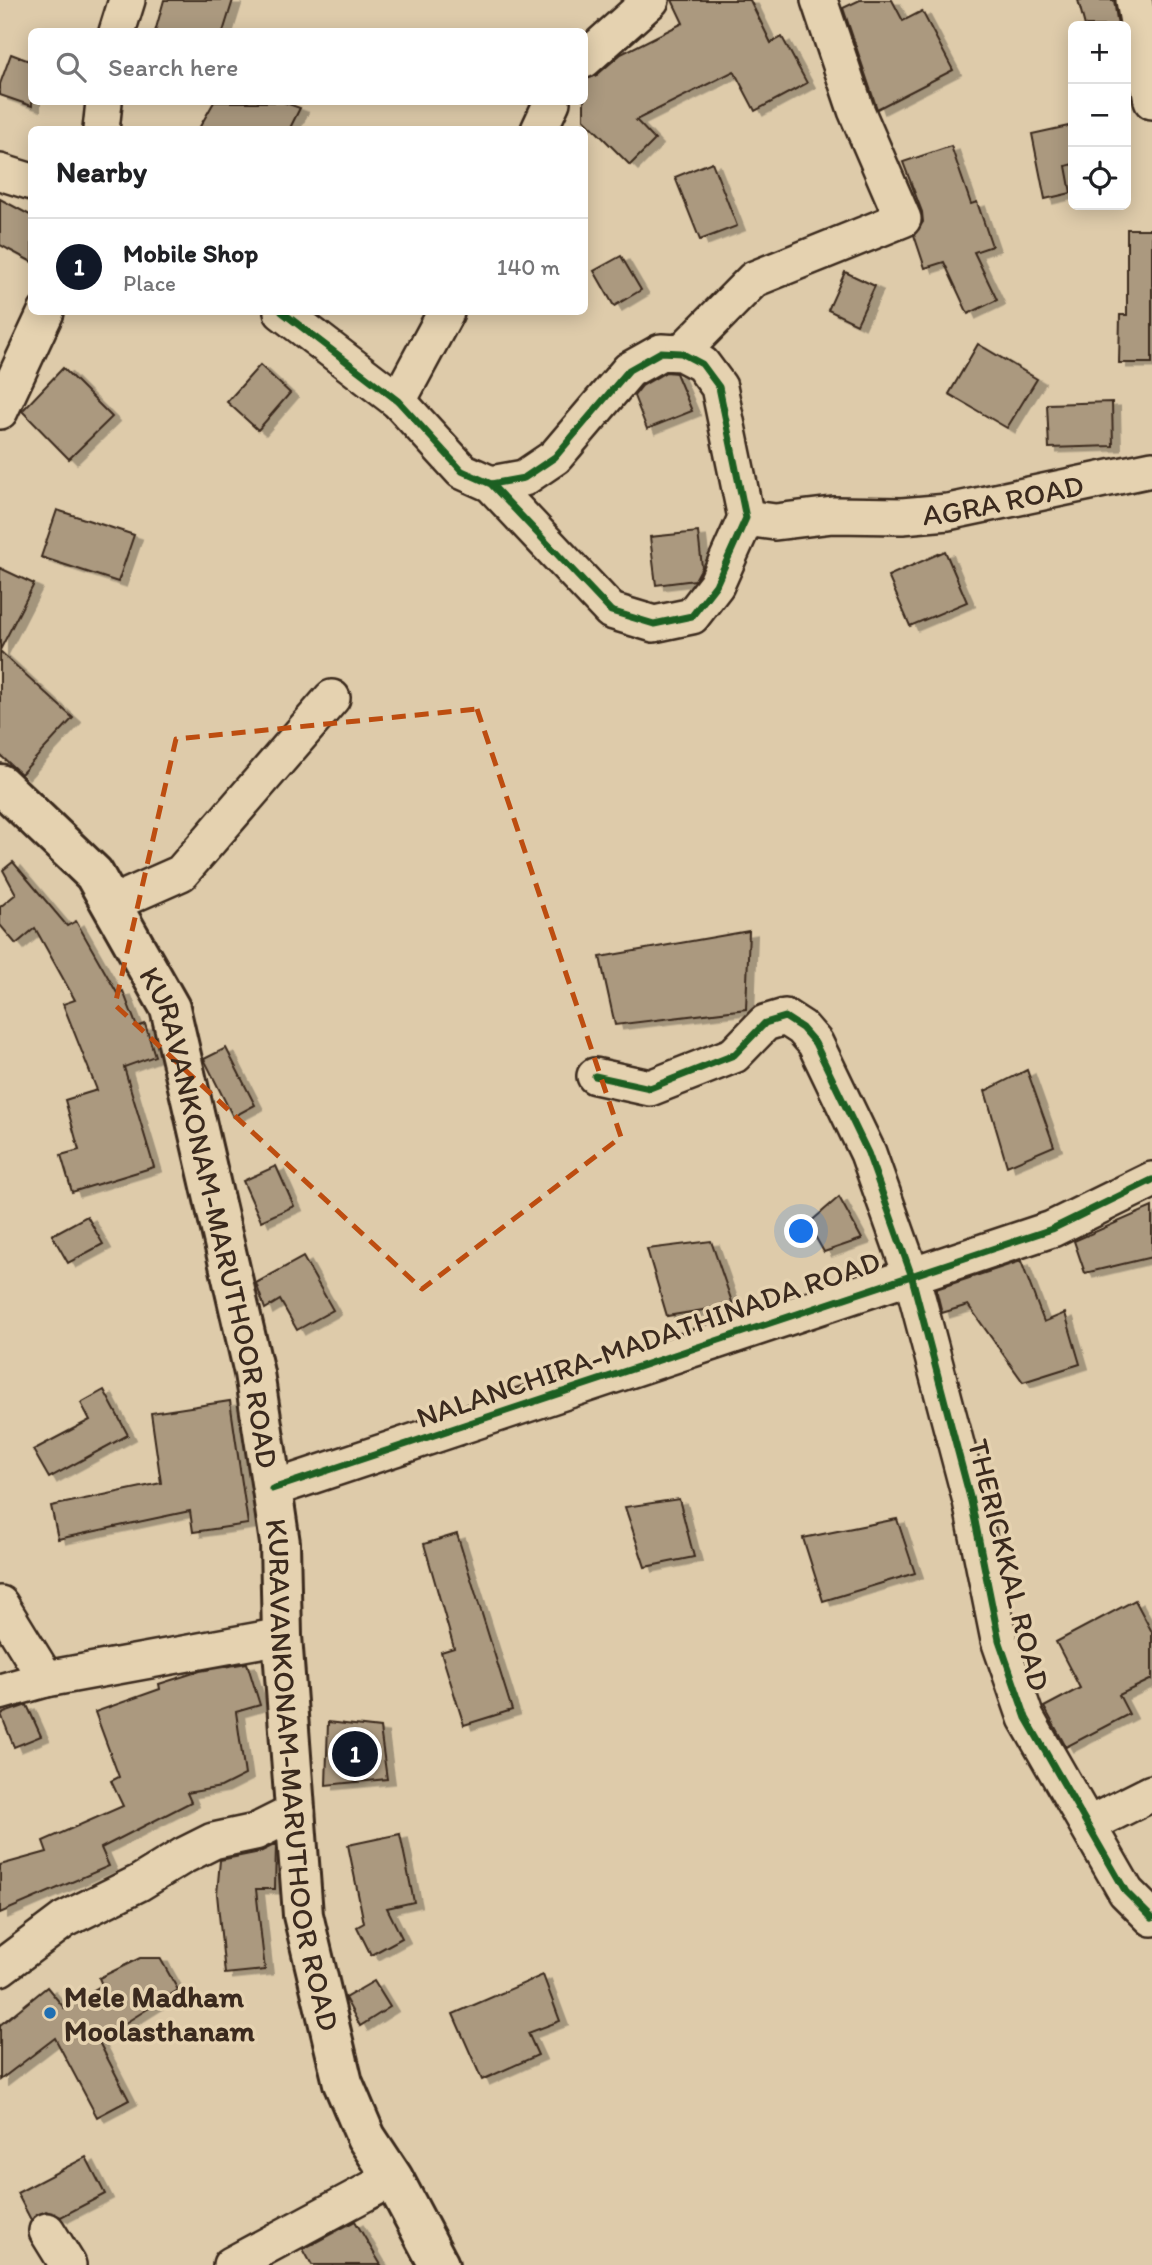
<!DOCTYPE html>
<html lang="en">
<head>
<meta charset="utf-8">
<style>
  body { margin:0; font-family:Itim,sans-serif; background:#f2f2f2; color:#202124 }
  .controls { position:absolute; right:21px; top:21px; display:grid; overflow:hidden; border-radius:10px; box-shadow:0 4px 18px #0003 }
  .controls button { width:63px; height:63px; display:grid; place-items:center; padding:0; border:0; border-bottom:2px solid #e0e0e0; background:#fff; color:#202124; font:35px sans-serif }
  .you { position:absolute; left:802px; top:1232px; width:24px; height:24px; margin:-18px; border:5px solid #fff; border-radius:50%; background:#1a73e8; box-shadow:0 0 0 10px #1a73e833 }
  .badge { display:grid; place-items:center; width:46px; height:46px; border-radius:50%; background:#111827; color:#fff; font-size:23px; font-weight:700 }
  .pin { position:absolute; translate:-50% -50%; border:4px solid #fff; box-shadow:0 2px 7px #0006 }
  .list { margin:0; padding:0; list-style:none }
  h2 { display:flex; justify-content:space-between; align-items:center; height:91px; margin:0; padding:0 28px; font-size:30px }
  h2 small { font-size:23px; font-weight:400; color:#757577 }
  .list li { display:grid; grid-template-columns:46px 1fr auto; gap:21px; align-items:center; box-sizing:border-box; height:98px; padding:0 28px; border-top:2px solid #e0e0e0 }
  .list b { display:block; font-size:26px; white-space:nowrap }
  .list p { margin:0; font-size:23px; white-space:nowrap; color:#757577 }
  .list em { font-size:23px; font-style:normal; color:#757577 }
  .icon { flex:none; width:38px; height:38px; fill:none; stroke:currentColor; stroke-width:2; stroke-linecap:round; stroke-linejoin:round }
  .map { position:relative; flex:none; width:1152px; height:2265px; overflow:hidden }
  .search { position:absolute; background:#fff; box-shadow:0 4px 18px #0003; left:28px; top:28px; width:560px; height:77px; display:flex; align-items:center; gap:18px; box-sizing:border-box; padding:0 24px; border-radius:10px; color:#757577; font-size:26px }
  .panel { position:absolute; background:#fff; box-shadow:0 4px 18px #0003; left:28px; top:126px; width:560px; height:189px; border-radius:10px }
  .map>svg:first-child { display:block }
</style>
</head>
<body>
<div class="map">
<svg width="1152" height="2265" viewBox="0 0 1152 2265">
  <defs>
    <filter id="shadow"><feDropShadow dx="8" dy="4.5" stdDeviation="0" flood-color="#0004"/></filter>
  </defs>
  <rect width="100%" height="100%" fill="#decbaa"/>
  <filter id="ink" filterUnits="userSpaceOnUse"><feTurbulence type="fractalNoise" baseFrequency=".0143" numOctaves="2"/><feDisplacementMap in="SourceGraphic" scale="14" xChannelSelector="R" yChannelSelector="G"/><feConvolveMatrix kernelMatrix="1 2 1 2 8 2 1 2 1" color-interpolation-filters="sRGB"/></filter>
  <g filter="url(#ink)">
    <g fill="#ab997f" stroke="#3b2a1e" stroke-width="2" filter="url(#shadow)">
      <polygon points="164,0 233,0 223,32 155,32"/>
      <polygon points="672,0 750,0 771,43 782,37 807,83 755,111 734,71 636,120 655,140 630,165 584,119 584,80 597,75 621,54 683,23"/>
      <polygon points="860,0 892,0 903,21 922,11 953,70 877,109 843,8"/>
      <polygon points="1078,0 1114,0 1118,26 1085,26"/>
      <polygon points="11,54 32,62 32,106 0,95 0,84"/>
      <polygon points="214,102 283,102 300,108 289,130 198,130"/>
      <polygon points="1073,125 1073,164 1066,166 1071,193 1045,199 1032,134"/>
      <polygon points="951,146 971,204 977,202 992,246 974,252 997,300 968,314 944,262 925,268 914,235 923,222 922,212 903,162"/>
      <polygon points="712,162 737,226 700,240 675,177"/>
      <polygon points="0,199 32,216 32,262 0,245"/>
      <polygon points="1127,229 1152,229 1152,363 1119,363 1120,315 1127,315"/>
      <polygon points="621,256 641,290 614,306 594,271"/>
      <polygon points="845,272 875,286 857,324 828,310"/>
      <polygon points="978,344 1037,379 1007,428 949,394"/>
      <polygon points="260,365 290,393 258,430 227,402"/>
      <polygon points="63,368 112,417 69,459 22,411"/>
      <polygon points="666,372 676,373 692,411 647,429 634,396 642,386"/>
      <polygon points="1112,402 1113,446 1049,448 1047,404"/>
      <polygon points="57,510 134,535 118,582 41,557"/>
      <polygon points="698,532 702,567 695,580 656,585 650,537"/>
      <polygon points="945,551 967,602 910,626 888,576"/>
      <polygon points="0,568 34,584 0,650"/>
      <polygon points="0,651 73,718 21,774 0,755"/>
      <polygon points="13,862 67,926 76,921 117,993 123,991 137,1027 145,1024 155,1056 124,1067 154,1167 72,1192 61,1155 79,1150 65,1100 97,1090 63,1004 75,1000 35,928 16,944 0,925 0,907 16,894 3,870"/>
      <polygon points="749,931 746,1009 615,1025 600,957"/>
      <polygon points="226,1048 255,1105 233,1117 204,1059"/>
      <polygon points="1027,1070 1054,1146 1007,1166 985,1091"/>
      <polygon points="276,1166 294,1206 261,1221 243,1181"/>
      <polygon points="839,1197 862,1239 824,1252 808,1224"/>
      <polygon points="1152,1207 1152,1257 1085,1273 1074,1241"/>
      <polygon points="87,1216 103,1244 68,1263 52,1235"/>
      <polygon points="711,1241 733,1305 667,1316 647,1249"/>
      <polygon points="303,1257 333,1310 297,1330 280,1300 265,1309 256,1283"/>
      <polygon points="1021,1261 1044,1322 1065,1313 1080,1364 1023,1382 968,1305 942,1313 936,1289"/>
      <polygon points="104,1390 128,1435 49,1478 33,1450 90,1420 81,1403"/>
      <polygon points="230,1401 248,1524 193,1532 190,1511 58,1539 51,1506 161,1483 151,1413"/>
      <polygon points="679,1499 694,1557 645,1567 625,1507"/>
      <polygon points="897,1519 915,1573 823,1601 803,1538"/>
      <polygon points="457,1534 512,1710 464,1725 441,1652 454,1648 424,1544"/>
      <polygon points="1135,1600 1152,1632 1152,1679 1119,1695 1129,1714 1066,1747 1044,1707 1080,1688 1056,1642"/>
      <polygon points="247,1663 260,1705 236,1712 245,1775 221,1787 187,1793 191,1802 101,1848 109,1866 0,1913 0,1865 47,1852 43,1841 123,1806 111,1781 119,1777 95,1712 160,1689 159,1684 200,1671"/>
      <polygon points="27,1705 41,1736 14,1747 1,1714"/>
      <polygon points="328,1722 380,1728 387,1779 326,1785"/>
      <polygon points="400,1834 414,1902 387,1908 402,1938 371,1955 357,1927 364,1923 348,1845"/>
      <polygon points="276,1844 275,1889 256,1889 265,1970 225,1974 217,1894 220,1860 260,1852"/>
      <polygon points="140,1958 160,1958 178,1990 98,2040 129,2100 97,2117 55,2038 0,2080 0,2025 47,1987 64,2008 102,1985 99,1978"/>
      <polygon points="543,1975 560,2021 528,2033 538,2055 482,2080 453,2014"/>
      <polygon points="374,1981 390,2007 360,2026 345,1998"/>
      <polygon points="86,2157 105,2194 61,2217 46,2211 31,2220 17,2193"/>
      <polygon points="355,2221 381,2265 312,2265 303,2249"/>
    </g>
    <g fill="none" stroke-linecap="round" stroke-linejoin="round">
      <g stroke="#3b2a1e" stroke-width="40">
        <g id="minor">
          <polyline points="1134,0 1152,101"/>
          <polyline points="117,32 127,0"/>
          <polyline points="584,60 651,0"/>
          <polyline points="101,130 104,102"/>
          <polyline points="539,130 552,102"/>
          <polyline points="0,172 32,182"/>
          <polyline points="282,312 398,401 462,471 491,484 524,478 555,457 629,370 661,352 681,353 702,364 719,387 746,518 716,585 692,616 654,624 611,611 491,484"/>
          <polyline points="681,353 754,279 903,219 856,110 819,0"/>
          <polyline points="398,401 446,312"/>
          <polyline points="0,411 46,312"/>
          <path id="s1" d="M 746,518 L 775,522 L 833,515 L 902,516 L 948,512 L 1152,469"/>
          <polyline points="111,904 181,873 332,698"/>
          <polyline points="595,1076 650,1088 734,1055 765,1023 785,1017 802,1028 815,1043 868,1153 911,1274 971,1501 999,1640 1026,1718 1126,1892 1152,1918"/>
          <polyline points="272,1489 1052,1229 1152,1180"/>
          <polyline points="0,1604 46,1679"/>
          <polyline points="0,1692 46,1679 282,1636"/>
          <polyline points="1088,1825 1152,1793"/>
          <polyline points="0,1968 64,1920 139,1883 183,1856 213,1841 255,1832 297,1811"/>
          <polyline points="47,2231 68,2265"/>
          <polyline points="231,2265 393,2178"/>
        </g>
      </g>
      <g stroke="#3b2a1e" stroke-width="44">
        <g id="major">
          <path id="s2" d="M 0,784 L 94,874 L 170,1008 L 254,1373 L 272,1489 L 280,1543 L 282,1636 L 303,1915 L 343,2083 L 366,2137 L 393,2178 L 439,2265"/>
        </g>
      </g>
      <use href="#minor" stroke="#e5d2b0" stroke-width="35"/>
      <use href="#major" stroke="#e5d2b0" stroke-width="38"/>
      <g stroke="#e5d2b0" stroke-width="11">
        <g id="cycleway">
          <polyline points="282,312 398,401 462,471 491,484 524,478 555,457 629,370 661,352 681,353 702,364 719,387 746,518 716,585 692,616 654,624 611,611 491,484"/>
          <polyline points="595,1076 650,1088 734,1055 765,1023 785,1017 802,1028 815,1043 868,1153 911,1274 971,1501 999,1640 1026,1718 1126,1892 1152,1918"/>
          <polyline points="272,1489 1052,1229 1152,1180"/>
        </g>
      </g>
      <use href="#cycleway" stroke="#1b5e20" stroke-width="7"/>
    </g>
  </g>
  <path fill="none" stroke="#bd4d10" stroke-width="5" stroke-dasharray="14 9" stroke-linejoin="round" d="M 477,709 L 621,1137 L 422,1289 L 115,1005 L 176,739 Z"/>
  <circle fill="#1f6fb2" stroke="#e5d2b0" stroke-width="2.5" cx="50" cy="2013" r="7"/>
  <g text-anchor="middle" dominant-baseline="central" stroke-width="7" stroke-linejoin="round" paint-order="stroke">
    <g font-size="30" fill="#3b2a1e" stroke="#e5d2b0">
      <text stroke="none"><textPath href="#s1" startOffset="259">AGRA ROAD</textPath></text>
      <text stroke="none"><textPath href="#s2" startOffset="497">KURAVANKONAM-MARUTHOOR ROAD</textPath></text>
      <text transform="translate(648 1339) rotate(-19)">NALANCHIRA-MADATHINADA ROAD</text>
      <text transform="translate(1009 1565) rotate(76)">THERICKKAL ROAD</text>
      <text stroke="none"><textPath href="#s2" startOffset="1064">KURAVANKONAM-MARUTHOOR ROAD</textPath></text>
    </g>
    <g font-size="30" font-weight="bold" fill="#3b2a1e" stroke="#e5d2b0" text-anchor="start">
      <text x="64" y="1996">Mele Madham<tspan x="64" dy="34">Moolasthanam</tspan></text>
    </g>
  </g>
</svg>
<div class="controls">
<button>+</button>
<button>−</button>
<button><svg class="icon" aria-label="locate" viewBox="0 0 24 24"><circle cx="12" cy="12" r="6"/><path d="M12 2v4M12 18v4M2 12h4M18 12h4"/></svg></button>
</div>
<div class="you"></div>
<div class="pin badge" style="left:355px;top:1754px">1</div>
<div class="search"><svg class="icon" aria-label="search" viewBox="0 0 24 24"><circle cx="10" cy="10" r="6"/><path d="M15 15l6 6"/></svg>Search here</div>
<section class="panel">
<h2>Nearby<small></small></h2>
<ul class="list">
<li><span class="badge">1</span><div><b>Mobile Shop</b><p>Place</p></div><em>140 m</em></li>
</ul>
</section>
</div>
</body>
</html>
